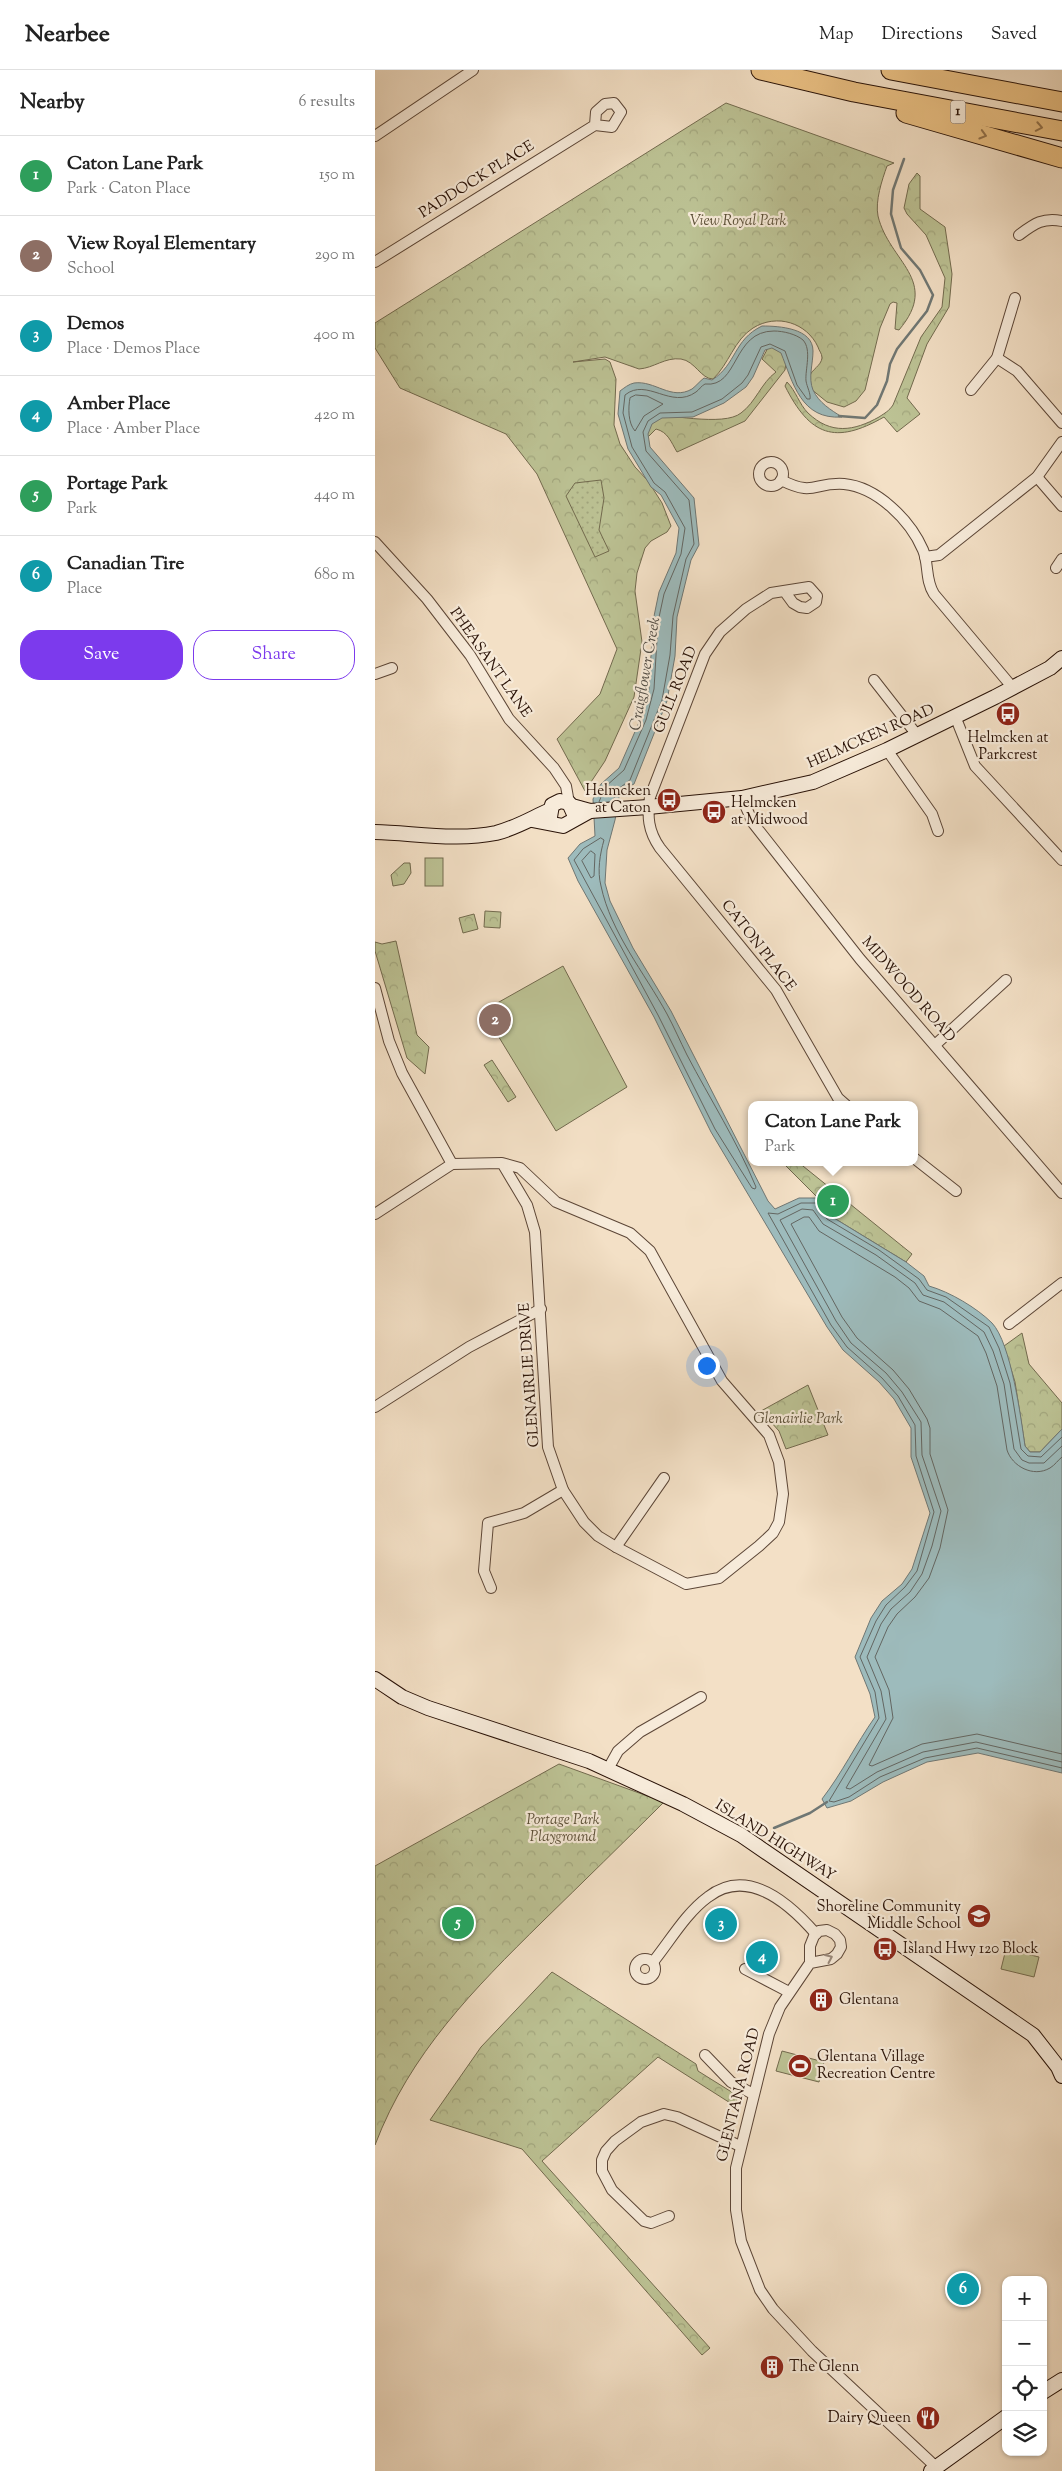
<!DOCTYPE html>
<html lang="en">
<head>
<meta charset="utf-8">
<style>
  body { margin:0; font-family:"Sorts Mill Goudy",serif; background:#f6f6f6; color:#222 }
  .controls { position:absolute; right:15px; bottom:15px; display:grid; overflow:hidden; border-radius:10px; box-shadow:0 1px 4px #0004 }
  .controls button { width:45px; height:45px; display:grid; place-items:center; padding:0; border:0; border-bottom:1px solid #e0e0e0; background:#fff; color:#222; font:25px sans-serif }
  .you { position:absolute; left:331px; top:1295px; width:18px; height:18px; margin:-12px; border:4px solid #fff; border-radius:50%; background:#1a73e8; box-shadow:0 0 0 8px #1a73e833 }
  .badge { display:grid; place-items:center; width:32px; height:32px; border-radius:50%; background:#7c3aed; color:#fff; font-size:16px; font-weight:700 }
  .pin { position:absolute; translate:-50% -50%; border:2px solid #fff; box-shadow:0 1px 5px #0006 }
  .popup { position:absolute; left:373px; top:1031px; width:170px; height:65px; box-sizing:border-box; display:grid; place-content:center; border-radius:10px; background:#fff; filter:drop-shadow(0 1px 4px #0005); font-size:16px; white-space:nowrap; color:#767676 }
  .popup b { font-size:19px; color:#222 }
  .popup::after { content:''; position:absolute; left:50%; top:100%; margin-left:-10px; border:10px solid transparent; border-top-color:#fff }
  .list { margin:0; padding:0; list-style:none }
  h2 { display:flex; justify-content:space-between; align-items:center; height:65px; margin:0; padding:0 20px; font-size:21px }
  h2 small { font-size:16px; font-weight:400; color:#767676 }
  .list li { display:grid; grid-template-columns:32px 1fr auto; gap:15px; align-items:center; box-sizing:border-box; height:80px; padding:0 20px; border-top:1px solid #e0e0e0 }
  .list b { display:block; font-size:19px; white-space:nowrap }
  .list p { margin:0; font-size:16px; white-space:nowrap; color:#767676 }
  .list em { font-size:16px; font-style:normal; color:#767676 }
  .actions { display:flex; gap:10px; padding:15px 20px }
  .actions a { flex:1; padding:11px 0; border:1px solid #7c3aed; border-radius:20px; text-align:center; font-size:18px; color:#7c3aed }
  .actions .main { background:#7c3aed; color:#fff }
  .icon { flex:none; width:28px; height:28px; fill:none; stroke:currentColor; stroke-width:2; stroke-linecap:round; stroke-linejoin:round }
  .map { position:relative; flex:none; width:687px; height:2401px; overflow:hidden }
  header { display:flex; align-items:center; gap:30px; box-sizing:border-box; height:70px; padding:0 25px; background:#fff; border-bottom:1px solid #e0e0e0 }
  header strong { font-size:24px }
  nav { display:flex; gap:28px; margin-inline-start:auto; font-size:18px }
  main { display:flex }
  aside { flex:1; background:#fff }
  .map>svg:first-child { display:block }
</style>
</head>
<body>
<header>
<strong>Nearbee</strong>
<nav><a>Map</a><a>Directions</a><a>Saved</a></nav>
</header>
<main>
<aside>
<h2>Nearby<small>6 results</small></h2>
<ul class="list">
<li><span class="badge" style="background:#2e9e5b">1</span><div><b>Caton Lane Park</b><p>Park · Caton Place</p></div><em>150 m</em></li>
<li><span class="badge" style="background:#8d6e63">2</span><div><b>View Royal Elementary</b><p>School</p></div><em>290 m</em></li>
<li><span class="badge" style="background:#0f9aa8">3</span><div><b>Demos</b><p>Place · Demos Place</p></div><em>400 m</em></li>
<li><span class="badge" style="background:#0f9aa8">4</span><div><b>Amber Place</b><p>Place · Amber Place</p></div><em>420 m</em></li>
<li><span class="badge" style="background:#2e9e5b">5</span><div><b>Portage Park</b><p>Park</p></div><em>440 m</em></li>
<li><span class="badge" style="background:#0f9aa8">6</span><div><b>Canadian Tire</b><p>Place</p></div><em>680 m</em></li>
</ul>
<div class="actions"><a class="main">Save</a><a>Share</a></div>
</aside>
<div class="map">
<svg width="687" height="2401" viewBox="0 0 687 2401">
  <defs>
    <pattern id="forest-crowns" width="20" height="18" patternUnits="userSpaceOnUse" patternTransform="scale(1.25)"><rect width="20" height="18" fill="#bcc294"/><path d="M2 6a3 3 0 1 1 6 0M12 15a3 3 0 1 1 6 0" fill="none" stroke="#a2a67e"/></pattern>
    <pattern id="garden-dots" width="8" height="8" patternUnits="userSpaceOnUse" patternTransform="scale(1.25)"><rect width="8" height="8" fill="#bcc294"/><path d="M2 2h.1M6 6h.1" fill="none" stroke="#a2a67e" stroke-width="1.8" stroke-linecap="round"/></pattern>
  </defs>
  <rect width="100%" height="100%" fill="#f3e0c6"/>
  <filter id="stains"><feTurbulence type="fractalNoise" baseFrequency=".004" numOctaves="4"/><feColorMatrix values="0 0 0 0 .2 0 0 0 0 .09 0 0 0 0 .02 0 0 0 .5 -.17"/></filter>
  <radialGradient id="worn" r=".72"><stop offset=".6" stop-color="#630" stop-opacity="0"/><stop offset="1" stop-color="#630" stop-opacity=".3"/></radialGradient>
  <g fill="#bcc294" stroke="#726a4e">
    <rect x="50" y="788" width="18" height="28"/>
    <polygon points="188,896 252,1017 181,1061 108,941"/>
    <polygon points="631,1879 664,1887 659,1907 626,1899"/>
    <polygon points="407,1981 449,1992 444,2012 401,2001"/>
  </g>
  <g fill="url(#forest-crowns)" stroke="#726a4e">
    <path d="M 351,33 L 519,93 L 512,96 C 507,110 500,131 503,146 C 514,192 566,210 524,260 L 520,259 L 522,233 L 518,232 L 515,234 L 505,258 L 490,320 L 481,331 L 469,337 L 452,332 L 436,319 L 434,307 C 437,299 446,296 447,288 C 447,283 444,281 443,277 C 432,253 402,243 378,258 C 359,270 354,294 338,309 C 326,309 320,291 306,289 C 290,287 279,298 264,299 L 230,287 L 198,292 L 230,289 L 235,292 L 241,309 L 239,355 L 245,374 L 260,397 L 273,411 L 287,433 L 296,456 L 292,462 L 276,471 L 270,478 L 262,503 L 260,521 L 267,572 L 259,627 L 230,691 L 210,721 L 182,669 L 225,624 L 242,579 L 162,404 L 131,364 L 25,318 L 0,278 L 0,253 Z"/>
    <path d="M 542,103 L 545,106 L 545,139 L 570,157 L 577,204 L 574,237 L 552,274 L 532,328 L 545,344 L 522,362 L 509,347 C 460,375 435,366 410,316 L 412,312 C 421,321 424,334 433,343 C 456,365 479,361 504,347 C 510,343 514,341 518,335 L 546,267 L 567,237 L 570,208 L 551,165 L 532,144 L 529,138 L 534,114 Z"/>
    <path d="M 394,276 L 412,285 L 410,300 L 370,351 L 302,382 C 296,372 293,362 281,359 L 273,367 L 267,343 C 290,344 349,357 366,343 C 381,332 386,313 401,302 L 387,289 Z"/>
    <polygon points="29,793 35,793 36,803 29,814 18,816 16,805"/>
    <polygon points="110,841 126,842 125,858 109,857"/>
    <polygon points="99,844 103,859 88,863 84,848"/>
    <polygon points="21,871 42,965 54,977 50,1004 32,988 0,881 0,872 7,874"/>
    <polygon points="117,990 141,1027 133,1032 109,995"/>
    <polygon points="407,1092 423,1092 537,1184 531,1192 454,1145 443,1128"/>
    <polygon points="647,1263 654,1294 687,1333 687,1359 665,1382 655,1382 650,1376 640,1312 629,1276"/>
    <polygon points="433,1315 453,1365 411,1379 404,1361 386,1341"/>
    <path d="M 184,1694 L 289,1732 C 249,1772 208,1812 167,1852 C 99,1919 35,1983 0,2075 L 0,1796 Z"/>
    <polygon points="177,1902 321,1994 323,2001 363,2026 360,2036 283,1987 167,2091 335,2278 327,2285 147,2079 55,2050 106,1977"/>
  </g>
  <polygon fill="url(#garden-dots)" stroke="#726a4e" points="226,410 229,428 224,460 234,481 220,487 191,426 200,413"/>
  <path fill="#9dbbbc" stroke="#6f7774" d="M 387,256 C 404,256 438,258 438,281 C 438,294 433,308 438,320 C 444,333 456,340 467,347 C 426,350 418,313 406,283 L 397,278 L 390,280 L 378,307 L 371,317 L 349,333 L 318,347 L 287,348 L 277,354 L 273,364 L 275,377 L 319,428 L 324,475 L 316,490 L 302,547 L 300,586 L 292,631 L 259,714 L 249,719 L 244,727 L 240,750 L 232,780 L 230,813 L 235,831 L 258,878 L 296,941 L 393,1131 L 400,1139 L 424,1128 L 443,1128 L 454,1145 L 531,1192 L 549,1206 L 554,1216 C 575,1222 602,1238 617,1253 C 636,1273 646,1348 650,1376 L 655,1382 L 665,1382 L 687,1359 L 687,1703 L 603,1683 L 552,1692 L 508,1712 L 476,1731 L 452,1738 L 447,1729 C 467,1703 481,1674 500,1647 L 495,1624 L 480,1587 L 496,1548 L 507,1531 L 527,1514 L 537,1499 L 555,1443 L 536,1387 L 536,1358 L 519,1329 L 504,1312 L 468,1280 L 452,1257 L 336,1062 L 279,947 L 203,811 L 193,788 L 205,774 L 220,766 L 218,729 L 226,714 L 244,698 L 266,648 L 274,619 L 278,551 L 284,522 L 301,483 L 304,458 L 286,425 L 276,417 L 253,379 L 243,344 L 245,321 C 249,318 254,314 259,313 C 280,310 296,331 317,319 C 321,316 325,311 329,308 L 337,310 C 362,294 358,270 387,256 Z"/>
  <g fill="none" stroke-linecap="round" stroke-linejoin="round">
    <g stroke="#636662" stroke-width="1">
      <path d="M 261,325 L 272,326 L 288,334 L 269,346 L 260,361 C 253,353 253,338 255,328 Z"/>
      <path d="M 224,732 L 230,717 L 249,700 L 271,650 L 279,619 L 283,552 L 289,524 L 306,484 L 310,458 L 290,422 L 279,413 L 257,377 L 248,343 L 250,325 C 272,307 296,340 321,322 C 324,320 326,316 330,314 C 364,318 357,261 399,261 C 408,261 421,264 428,270 C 437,280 430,299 431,311 C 432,317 436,324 435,329 L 432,329 L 422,315 L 410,281 L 395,274 L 386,277 L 373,305 L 367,313 L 347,329 L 317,342 L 285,343 L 273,351 L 268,362 L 271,381 L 314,430 L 319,474 L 311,489 L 298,546 L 295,585 L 287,630 L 255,710 L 242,720 L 238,731"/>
      <path d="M 226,768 L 229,770 C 225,784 222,801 226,816 C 236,863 269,902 292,944 C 299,957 305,971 312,985 C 335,1029 362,1071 381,1117 L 380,1119 L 377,1118 L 340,1059 L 283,945 L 199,790 L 208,779 Z"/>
      <polygon points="216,781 220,784 219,806 216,808 207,791"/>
      <polyline points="687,1367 666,1387 653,1386 646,1379 635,1313 624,1278 614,1257 571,1227 552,1220 544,1209 504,1180 452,1149 441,1133 426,1133 403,1144 393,1143 456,1255 472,1277 507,1308 523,1326 540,1355 541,1386 559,1442 542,1501 530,1517 511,1535 501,1551 485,1587 500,1622 504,1648 454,1731 459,1732 474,1727 505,1707 550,1688 602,1678 687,1698"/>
      <polyline points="687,1376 669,1393 654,1393 647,1390 639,1379 629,1314 618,1281 609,1262 569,1232 548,1225 540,1213 501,1185 448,1154 438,1140 427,1139 405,1150 461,1251 476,1273 511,1303 527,1322 546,1352 547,1385 566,1441 557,1476 547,1504 535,1522 516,1539 506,1554 492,1587 506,1621 511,1649 471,1718 475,1719 502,1702 548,1682 601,1672 687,1692"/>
      <path d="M 687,1387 C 683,1390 680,1395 675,1398 C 658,1408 637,1396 632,1380 L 622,1316 L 611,1283 L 603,1266 L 565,1239 L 544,1231 L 534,1218 L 520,1207 L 444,1161 L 434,1147 L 429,1147 L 416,1154 L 467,1247 L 482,1268 L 518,1300 L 534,1319 L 552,1349 L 555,1358 L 555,1384 L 573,1440 L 565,1478 L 554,1508 L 540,1527 L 522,1544 L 513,1557 L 500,1587 L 514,1620 L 518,1648 L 494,1695 L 497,1696 L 547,1674 L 602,1664 L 687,1684"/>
    </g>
    <g stroke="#6f7774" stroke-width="2.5">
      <polyline points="464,346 490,348 502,335 512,311 515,294 522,279 552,241 558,225 545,200 526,178 516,144 518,120 529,89"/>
      <polyline points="399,1758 435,1743 452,1732"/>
    </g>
    <g stroke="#5c4637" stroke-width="12">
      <g id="street">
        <polyline points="0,66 98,0"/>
        <path d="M 644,165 C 659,154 668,147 687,151"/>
        <polyline points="0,192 220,55 237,57 246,42 239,33 230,34 221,42 220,55"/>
        <polyline points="622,288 642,301 687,353"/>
        <polyline points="596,320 622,288 640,228"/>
        <circle cx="396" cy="404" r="12"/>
        <polyline points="662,407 687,436"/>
        <path d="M 406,410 C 440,427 438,412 469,414 C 502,417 535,450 548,480 C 554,494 550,510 559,524 L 638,618"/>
        <polyline points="0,472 52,529 95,585 134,649 179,698 191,716 194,733"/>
        <polyline points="550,487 564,485 662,407 687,372"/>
        <polyline points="681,498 687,489"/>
        <path d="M 410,522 L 418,533 L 425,537 L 432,538 L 441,532 L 442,526 L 434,517 L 396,523 L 371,539 L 345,562 L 330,584 L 275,727 C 272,746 273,761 285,778 L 401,920 L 463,1028 L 471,1035"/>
        <polyline points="0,604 17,598"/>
        <polyline points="499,610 542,665"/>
        <polyline points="580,646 600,696 687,790"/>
        <polyline points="512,680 557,744 563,761"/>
        <polyline points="367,728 378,753 485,889 687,1123"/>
        <polyline points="0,918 14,971 27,1003 77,1094"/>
        <polyline points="560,975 631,910"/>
        <polyline points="539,1088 581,1121"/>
        <polyline points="0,1144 77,1094 127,1093 145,1098 181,1132 255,1163 275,1181 347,1311 394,1365 404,1392 408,1424 404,1452 398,1463 384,1476 344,1508 311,1514 241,1477 223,1466 209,1452 188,1420 173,1377 160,1162 152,1135 127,1093"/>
        <polyline points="634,1254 687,1213"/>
        <polyline points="0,1337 94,1277 166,1239"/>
        <polyline points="241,1477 289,1408"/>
        <polyline points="116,1518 109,1501 113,1453 149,1443 188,1420"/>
        <polyline points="233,1699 243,1681 265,1662 326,1627"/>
        <circle cx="270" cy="1899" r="10"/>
        <path d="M 278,1892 C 295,1871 311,1843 333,1827 C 373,1796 415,1834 441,1864"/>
        <polyline points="435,1893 456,1889 462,1884 466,1877 465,1870 460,1864 452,1860 444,1861 439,1866 435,1876 435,1893 405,1937 394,1964 361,2098 361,2140 366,2171 385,2220 398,2239 437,2281 561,2397"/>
        <polyline points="370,1899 414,1922"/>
        <polyline points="330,1985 356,2012 378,2024"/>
        <polyline points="294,2146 276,2153 269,2151 237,2120 227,2101 227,2090 231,2081 240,2071 266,2052 289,2044 302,2047 365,2076"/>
      </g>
    </g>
    <g stroke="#291207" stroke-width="16">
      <g id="secondary">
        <polyline points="197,736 215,741 273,737 367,728 438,712 512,680 620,627 675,598 687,588"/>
        <polyline points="175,747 177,735 185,731 194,733 199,744"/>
        <polyline points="157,750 188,756 215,741"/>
        <path d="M 0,762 C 39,763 82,771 121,763 C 141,758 157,748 175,740"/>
        <polyline points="0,1609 27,1627 53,1638 214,1691 308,1734 366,1765 658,1965 683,1997 687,2006"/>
        <polyline points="668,2322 687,2310"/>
        <polyline points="556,2401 631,2347"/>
      </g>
    </g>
    <g stroke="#291207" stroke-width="21">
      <g id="highway">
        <polyline points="386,0 479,22 687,61"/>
        <polyline points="516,0 687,32"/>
        <polyline points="531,43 687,88"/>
      </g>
    </g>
    <use href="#street" stroke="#f7ebda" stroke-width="10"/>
    <use href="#secondary" stroke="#f7ebda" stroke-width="14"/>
    <use href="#highway" stroke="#eac083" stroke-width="19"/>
  </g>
  <defs><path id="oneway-chevron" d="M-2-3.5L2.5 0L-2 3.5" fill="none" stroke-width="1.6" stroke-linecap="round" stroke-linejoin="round" transform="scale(1.25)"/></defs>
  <g stroke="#93724b">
    <use href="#oneway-chevron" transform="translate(664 57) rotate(11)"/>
    <use href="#oneway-chevron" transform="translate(608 65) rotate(16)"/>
  </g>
  <use stroke="#9a897b" href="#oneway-chevron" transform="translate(454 1888) rotate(-24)"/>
  <defs>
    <g id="bus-disc" transform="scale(1.25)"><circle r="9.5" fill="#8f2418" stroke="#f7ebda"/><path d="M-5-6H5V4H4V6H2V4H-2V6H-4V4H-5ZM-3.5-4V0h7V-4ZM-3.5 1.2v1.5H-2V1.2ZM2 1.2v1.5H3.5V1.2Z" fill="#fff"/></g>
    <g id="school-disc" transform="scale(1.25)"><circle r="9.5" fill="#8f2418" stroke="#f7ebda"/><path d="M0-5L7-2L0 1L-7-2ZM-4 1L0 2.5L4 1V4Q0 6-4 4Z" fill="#fff"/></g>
    <g id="building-disc" transform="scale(1.25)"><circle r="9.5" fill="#8f2418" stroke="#f7ebda"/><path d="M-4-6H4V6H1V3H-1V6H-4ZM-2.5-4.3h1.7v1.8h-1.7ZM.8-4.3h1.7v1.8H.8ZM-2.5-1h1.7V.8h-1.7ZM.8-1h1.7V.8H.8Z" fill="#fff"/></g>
    <g id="stadium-disc" transform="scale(1.25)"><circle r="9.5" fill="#8f2418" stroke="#f7ebda"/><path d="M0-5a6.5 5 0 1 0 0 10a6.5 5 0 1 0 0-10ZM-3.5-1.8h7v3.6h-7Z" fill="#fff"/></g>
    <g id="restaurant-disc" transform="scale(1.25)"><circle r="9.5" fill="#8f2418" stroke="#f7ebda"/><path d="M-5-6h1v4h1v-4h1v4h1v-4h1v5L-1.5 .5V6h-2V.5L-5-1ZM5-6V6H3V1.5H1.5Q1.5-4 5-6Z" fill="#fff"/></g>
  </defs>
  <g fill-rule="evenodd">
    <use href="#bus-disc" x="633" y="644"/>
    <use href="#bus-disc" x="294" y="730"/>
    <use href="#bus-disc" x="339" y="742"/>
    <use href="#school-disc" x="604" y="1846"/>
    <use href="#bus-disc" x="510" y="1879"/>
    <use href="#building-disc" x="446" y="1930"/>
    <use href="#stadium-disc" x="425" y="1996"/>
    <use href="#building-disc" x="397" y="2297"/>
    <use href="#restaurant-disc" x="553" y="2348"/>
  </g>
  <g text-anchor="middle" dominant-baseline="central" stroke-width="4.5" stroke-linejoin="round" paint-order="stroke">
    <rect fill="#f7ebda" stroke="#675346" stroke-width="1" x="575.5" y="30.5" width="15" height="23" rx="4"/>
    <g font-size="14" font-weight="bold" fill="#291207">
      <text x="583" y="42">1</text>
    </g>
    <g font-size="15" fill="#291207" stroke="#f7ebda">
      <text transform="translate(102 110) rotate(-32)">PADDOCK PLACE</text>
      <text transform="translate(115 593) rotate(55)">PHEASANT LANE</text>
      <text transform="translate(301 620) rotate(-68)">GULL ROAD</text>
      <text transform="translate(496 667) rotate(-24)">HELMCKEN ROAD</text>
      <text transform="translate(383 876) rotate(52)">CATON PLACE</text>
      <text transform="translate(533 920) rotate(49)">MIDWOOD ROAD</text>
      <text transform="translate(155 1305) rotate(-94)">GLENAIRLIE DRIVE</text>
      <text transform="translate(400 1771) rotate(32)">ISLAND HIGHWAY</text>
      <text transform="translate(364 2025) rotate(-76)">GLENTANA ROAD</text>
    </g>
    <g font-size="15" font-style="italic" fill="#5c5038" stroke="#f7ebda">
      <text x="363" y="151">View Royal Park</text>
      <text x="423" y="1349">Glenairlie Park</text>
      <text x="188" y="1750">Portage Park<tspan x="188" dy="17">Playground</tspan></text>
    </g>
    <g font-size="15" fill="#291207" stroke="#f7ebda" text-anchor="start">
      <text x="633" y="668" text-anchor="middle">Helmcken at<tspan x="633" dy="17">Parkcrest</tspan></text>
      <text x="276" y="721" text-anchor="end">Helmcken<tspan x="276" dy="17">at Caton</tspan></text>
      <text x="356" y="733">Helmcken<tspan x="356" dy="17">at Midwood</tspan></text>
      <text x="586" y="1837" text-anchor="end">Shoreline Community<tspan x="586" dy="17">Middle School</tspan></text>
      <text x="528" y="1879">Island Hwy 120 Block</text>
      <text x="464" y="1930">Glentana</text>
      <text x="442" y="1987">Glentana Village<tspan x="442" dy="17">Recreation Centre</tspan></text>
      <text x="414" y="2297">The Glenn</text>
      <text x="536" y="2348" text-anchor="end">Dairy Queen</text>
    </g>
    <g font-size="16" font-style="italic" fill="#524d46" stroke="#f7ebda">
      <text transform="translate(271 604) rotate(-80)">Craigflower Creek</text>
    </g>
  </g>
  <rect width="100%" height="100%" filter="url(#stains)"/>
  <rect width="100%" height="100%" fill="url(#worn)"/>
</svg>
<div class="controls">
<button>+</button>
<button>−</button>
<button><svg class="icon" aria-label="locate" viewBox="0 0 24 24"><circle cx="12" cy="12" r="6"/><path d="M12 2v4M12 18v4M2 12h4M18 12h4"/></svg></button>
<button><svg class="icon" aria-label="layers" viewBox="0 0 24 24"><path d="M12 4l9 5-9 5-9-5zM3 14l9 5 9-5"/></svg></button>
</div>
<div class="you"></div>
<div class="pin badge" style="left:458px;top:1131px;background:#2e9e5b">1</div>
<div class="popup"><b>Caton Lane Park</b>Park</div>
<div class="pin badge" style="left:120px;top:950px;background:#8d6e63">2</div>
<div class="pin badge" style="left:346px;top:1854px;background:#0f9aa8">3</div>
<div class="pin badge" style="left:387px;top:1887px;background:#0f9aa8">4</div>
<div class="pin badge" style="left:83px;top:1853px;background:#2e9e5b">5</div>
<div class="pin badge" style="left:588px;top:2219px;background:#0f9aa8">6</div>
</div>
</main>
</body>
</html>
